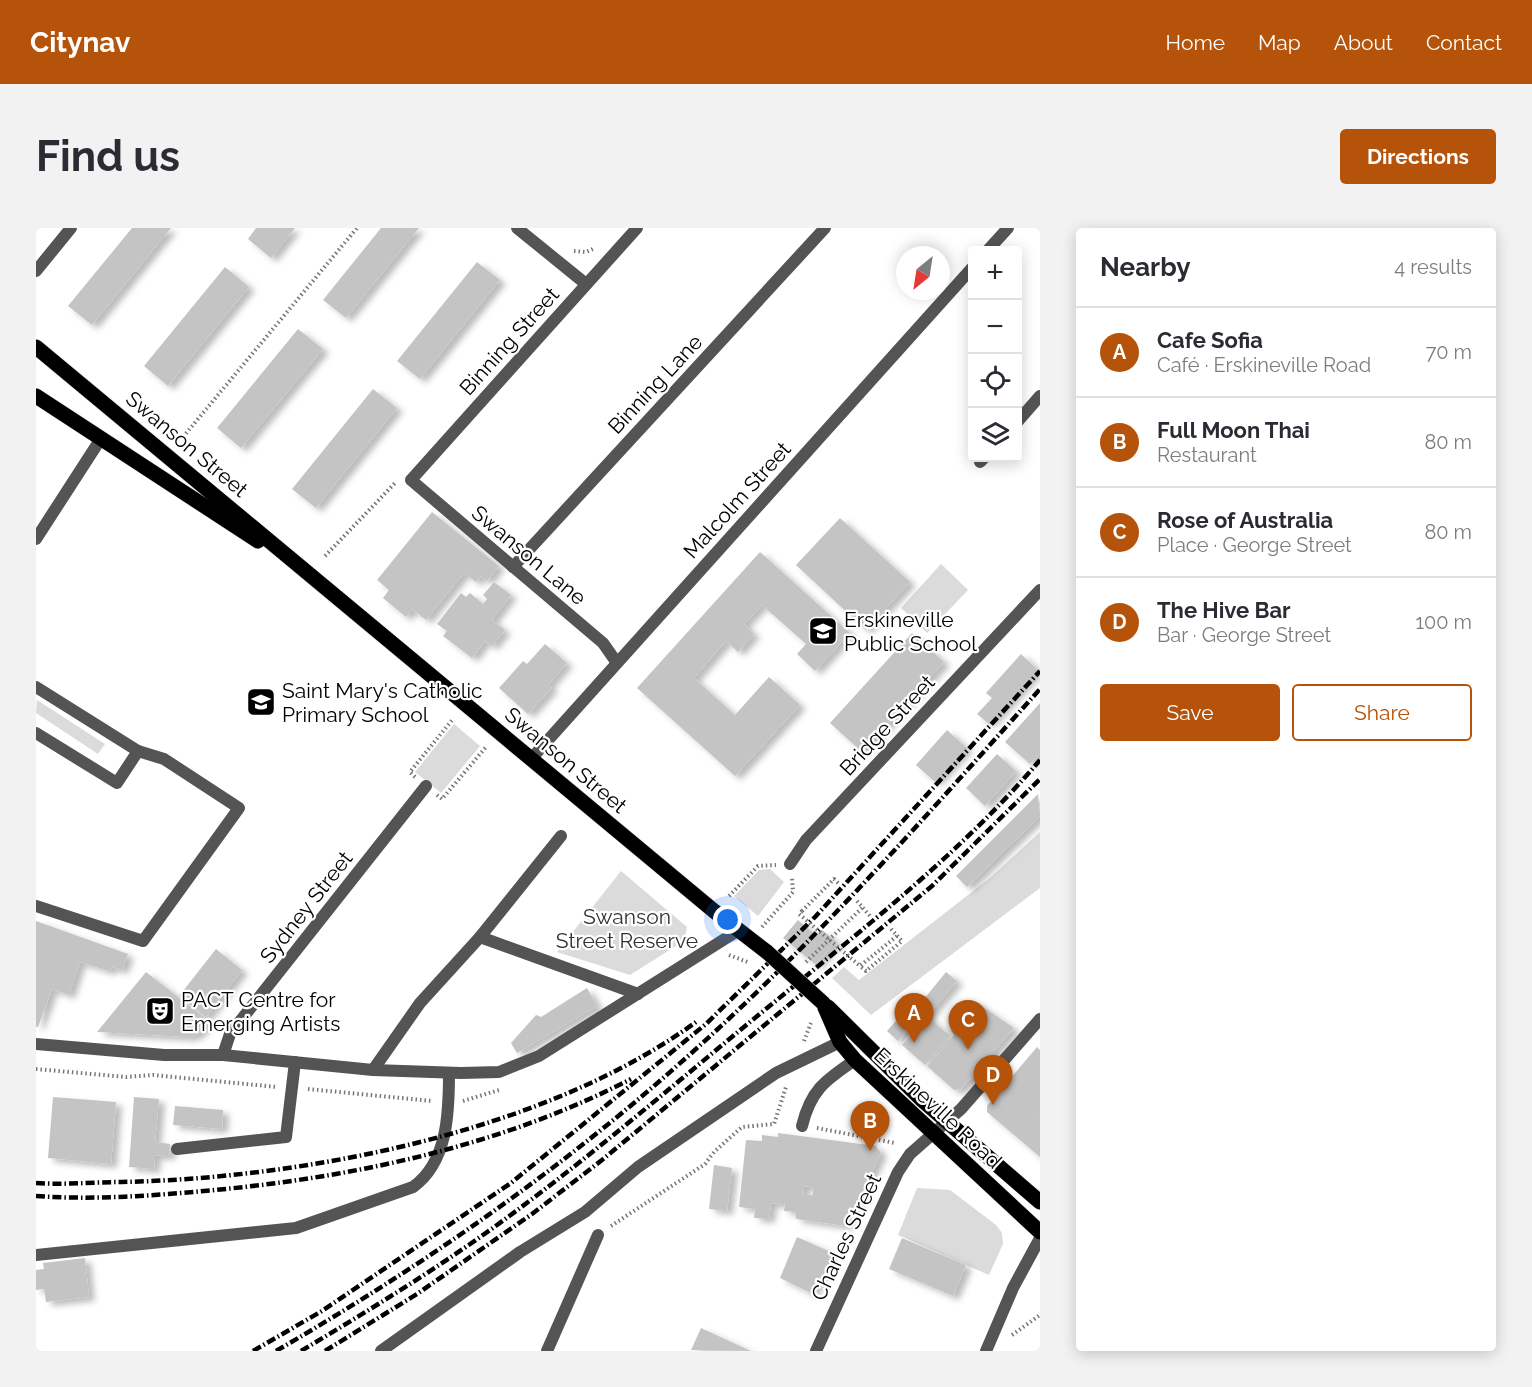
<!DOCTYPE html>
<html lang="en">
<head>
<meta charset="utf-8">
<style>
  body { margin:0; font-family:Raleway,sans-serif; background:#f2f2f3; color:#2b2b33 }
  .controls { position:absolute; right:18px; top:18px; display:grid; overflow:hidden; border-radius:6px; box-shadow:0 3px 15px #0003 }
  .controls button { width:54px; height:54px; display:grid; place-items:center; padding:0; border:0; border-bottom:2px solid #e1e1e2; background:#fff; color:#2b2b33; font:30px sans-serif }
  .compass { position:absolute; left:860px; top:18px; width:54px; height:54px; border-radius:50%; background:#fff; box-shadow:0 3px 15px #0003; rotate:210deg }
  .you { position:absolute; left:692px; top:692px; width:21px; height:21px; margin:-15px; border:4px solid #fff; border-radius:50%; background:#1a73e8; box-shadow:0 0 0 9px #1a73e833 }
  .badge { display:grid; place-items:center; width:39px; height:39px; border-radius:50%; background:#b45309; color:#fff; font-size:20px; font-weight:700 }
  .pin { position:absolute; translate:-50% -50px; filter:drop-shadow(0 2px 3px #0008) }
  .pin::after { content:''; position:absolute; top:32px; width:21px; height:18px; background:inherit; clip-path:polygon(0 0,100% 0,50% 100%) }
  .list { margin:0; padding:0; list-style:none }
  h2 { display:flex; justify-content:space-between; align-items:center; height:78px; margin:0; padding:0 24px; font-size:26px }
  h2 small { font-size:20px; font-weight:400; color:#7c7c81 }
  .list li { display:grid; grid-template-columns:39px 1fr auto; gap:18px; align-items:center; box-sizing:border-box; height:90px; padding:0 24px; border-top:2px solid #e1e1e2 }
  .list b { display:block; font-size:22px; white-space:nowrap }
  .list p { margin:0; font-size:20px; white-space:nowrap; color:#7c7c81 }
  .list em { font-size:20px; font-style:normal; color:#7c7c81 }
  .actions { display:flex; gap:12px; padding:18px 24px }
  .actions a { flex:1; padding:14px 0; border:2px solid #b45309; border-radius:6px; text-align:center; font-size:21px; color:#b45309 }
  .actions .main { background:#b45309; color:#fff }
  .icon { flex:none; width:33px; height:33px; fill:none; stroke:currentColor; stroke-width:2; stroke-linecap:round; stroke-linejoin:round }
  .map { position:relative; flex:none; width:1004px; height:1123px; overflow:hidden; border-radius:6px }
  header { display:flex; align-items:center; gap:36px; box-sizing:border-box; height:84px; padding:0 30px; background:#b45309; color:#fff }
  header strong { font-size:28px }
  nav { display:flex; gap:33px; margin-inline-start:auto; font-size:21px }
  .intro { display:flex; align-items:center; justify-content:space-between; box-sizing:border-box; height:144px; padding:0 36px }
  h1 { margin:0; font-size:42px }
  .button { padding:15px 27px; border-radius:6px; background:#b45309; color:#fff; font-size:21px; font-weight:700 }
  main { display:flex; gap:36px; padding:0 36px }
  aside { flex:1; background:#fff; border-radius:6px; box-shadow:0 3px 15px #0003 }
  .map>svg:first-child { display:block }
</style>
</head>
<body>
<header>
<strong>Citynav</strong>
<nav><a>Home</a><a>Map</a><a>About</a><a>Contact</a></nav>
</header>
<div class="intro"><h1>Find us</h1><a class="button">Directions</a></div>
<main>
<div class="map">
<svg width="1004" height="1123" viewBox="0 0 1004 1123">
  <defs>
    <filter id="shadow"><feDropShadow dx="6" dy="4" stdDeviation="3" flood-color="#0004"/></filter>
  </defs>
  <rect width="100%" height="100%" fill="#fff"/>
  <g fill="#dbdbdb">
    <polygon points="905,336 932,362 891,405 865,380"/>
    <polygon points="1,472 69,516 62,526 0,485"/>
    <polygon points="418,496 444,518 405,565 379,544"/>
    <polygon points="1004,604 1004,660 835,787 796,750 808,739 823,752 955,649"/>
    <polygon points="734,641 748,654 722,688 698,668 723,642"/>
    <polygon points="585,643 651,699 648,713 594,747 521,724"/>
    <polygon points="881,960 914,962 960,997 966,1005 967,1016 953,1047 862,1007"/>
  </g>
  <g fill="#c4c4c4" fill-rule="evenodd" filter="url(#shadow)">
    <polygon points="96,0 135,0 56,97 32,78"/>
    <polygon points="220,0 259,0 235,30 212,11"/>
    <polygon points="345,0 383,0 310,90 287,72"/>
    <polygon points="441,34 464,52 384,151 361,133"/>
    <polygon points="189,39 213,59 132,158 108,138"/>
    <polygon points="262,101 287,121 205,220 181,200"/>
    <polygon points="337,161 361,180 280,280 256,261"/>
    <polygon points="396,284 463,338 451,353 445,348 440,354 428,345 390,392 376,381 370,389 347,370 353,362 341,352"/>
    <polygon points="804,290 874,354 830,402 760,337"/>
    <polygon points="724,324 814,405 779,443 761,426 770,416 726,377 708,396 718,406 702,424 690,413 658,450 699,487 733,449 764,477 699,548 601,460"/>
    <polygon points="458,354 475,367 456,392 469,402 456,418 449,413 436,430 407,408 411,403 401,396 425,365 430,369 434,365 447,376 451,371 447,367"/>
    <polygon points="876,405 908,434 826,524 794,495"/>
    <polygon points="509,416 531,435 512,457 516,460 492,486 463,460 487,433 491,436"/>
    <polygon points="985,426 1002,442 953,496 941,486 956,470 950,465"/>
    <polygon points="1004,475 1004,525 994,536 969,514"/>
    <polygon points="911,502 931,520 899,554 880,537"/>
    <polygon points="961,526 980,543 949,578 930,560"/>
    <polygon points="1002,566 1004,588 931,659 920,648"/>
    <polygon points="762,692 781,708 786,702 800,713 780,737 747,710"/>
    <polygon points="0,693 92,726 86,742 76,739 73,743 44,734 33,767 16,761 2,799 0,799"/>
    <polygon points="180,721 206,742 170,789 143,768"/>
    <polygon points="110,744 173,793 163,805 154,809 61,804"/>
    <polygon points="910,744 921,753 891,788 914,808 889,837 866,817 879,801 875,798 862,813 851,803 883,767 888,771"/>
    <polygon points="551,760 561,778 481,825 475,815 500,787 505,789"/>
    <polygon points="940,774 978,800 925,861 918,862 891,838 918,807 915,803"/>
    <polygon points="1001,819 1004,822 1004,882 1000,887 1002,889 1004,886 1004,929 951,884 951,878"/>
    <polygon points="17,869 80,874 75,936 12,930"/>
    <polygon points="98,869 123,871 119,914 134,916 133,928 119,927 118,941 93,939"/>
    <polygon points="139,878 187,882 186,901 137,897"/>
    <path d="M 742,905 L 840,918 L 845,925 L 810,998 L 760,991 L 760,984 L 748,983 L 749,976 L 735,975 L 733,991 L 718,990 L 719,981 L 703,979 L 710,912 L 726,913 L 726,907 L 742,909 ZM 768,958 L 777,959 L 777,967 L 767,966 Z"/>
    <polygon points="678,937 696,940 691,983 673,981"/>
    <polygon points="761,1009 795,1024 777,1066 744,1050"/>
    <polygon points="866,1010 930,1037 917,1068 853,1041"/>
    <polygon points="49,1030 53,1069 10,1074 8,1061 0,1062 0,1042 8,1041 7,1035"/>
    <polygon points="665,1100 715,1123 655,1122"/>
  </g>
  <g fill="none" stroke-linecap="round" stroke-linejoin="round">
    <g stroke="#dbdbdb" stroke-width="16">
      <g id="primary">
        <polyline points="0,119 678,683 731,724"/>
        <polyline points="0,168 222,313"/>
        <polyline points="787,775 804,814 819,832 1004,1004"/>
        <polyline points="792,779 885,871 1004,974"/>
      </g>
    </g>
    <g stroke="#767676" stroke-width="4" stroke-dasharray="1.5 3" stroke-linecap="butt">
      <polyline points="538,23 550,24 559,20"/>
      <polyline points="147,209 321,0"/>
      <polyline points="289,328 360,254"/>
      <polyline points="379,549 374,544 417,491"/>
      <polyline points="401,567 406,571 450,519"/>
      <polyline points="693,668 722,638 740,637"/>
      <polyline points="821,673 834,688"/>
      <polyline points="766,683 798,651 804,657"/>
      <polyline points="726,699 757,664 756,650"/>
      <polyline points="855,701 866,713 830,743 824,738 861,708"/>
      <polyline points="693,727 714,735"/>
      <polyline points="770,734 826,680"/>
      <polyline points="768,813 775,795"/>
      <polyline points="0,841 90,849 117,847 241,859"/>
      <polyline points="272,861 396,873"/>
      <polyline points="427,873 463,862"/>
      <polyline points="781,900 859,915"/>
      <polyline points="575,998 669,936 678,924 706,899 738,896 750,859"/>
      <polyline points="976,1107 1004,1087"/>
    </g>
    <g stroke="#545454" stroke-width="12">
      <polyline points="982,193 1004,168"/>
      <polyline points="944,234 948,230"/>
      <polyline points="477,339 789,0"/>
      <polyline points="0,678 107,713 203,580 128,531 102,523"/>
      <polyline points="444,709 602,766"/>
      <polyline points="337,842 384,775 444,709 525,608"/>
      <path d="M 766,898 C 775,861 790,852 819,832"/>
      <polyline points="141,921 250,909 259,834"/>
      <path d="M 0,1027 L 260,1000 L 377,959 C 412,934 413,884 413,845"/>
      <polyline points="345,1123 484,1024 549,984 602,939 740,845 804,814"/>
    </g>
    <g stroke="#545454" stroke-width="12">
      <polyline points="481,0 550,56"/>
      <polyline points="952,22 972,0"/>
      <polyline points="0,43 35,0"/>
      <polyline points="0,311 64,212"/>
      <polyline points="581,435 567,415 375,252 601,0"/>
      <polyline points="0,459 102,523 81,555 0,505"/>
      <polyline points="495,531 936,40"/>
      <polyline points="754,636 770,612 1004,362"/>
      <polyline points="187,827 194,806 390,558"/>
      <polyline points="511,1123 562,1007"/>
      <polyline points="780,1123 862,944 874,926 925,881 1004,791"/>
      <polyline points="950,1123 977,1060 1004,1010"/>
    </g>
    <polyline stroke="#545454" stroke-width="12" points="0,816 128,827 187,827 337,842 425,845 463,844 503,828 703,702"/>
    <use href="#primary" stroke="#000" stroke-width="15"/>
    <g stroke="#000" stroke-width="4.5" stroke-dasharray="9 3 1.5 3" stroke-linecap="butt">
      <path d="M 0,955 C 28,957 58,954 86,954 C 270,950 509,904 660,794"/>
      <path d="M 0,968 C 55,972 113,968 168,963 C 315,950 463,919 595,851"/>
      <polyline points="217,1123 286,1083 475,955 670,796 779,689 1004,443"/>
      <path d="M 240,1123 C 385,1039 526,941 651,829 C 778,716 890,588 1004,461"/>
      <path d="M 265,1123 C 342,1077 420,1029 492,974 C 576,911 655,842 736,776 C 829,699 926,624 1004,532"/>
      <polyline points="289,1123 381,1066 496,986 566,932 896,658 1004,551"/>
    </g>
    <g stroke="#dbdbdb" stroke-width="16" stroke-linecap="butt">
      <polyline id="primary-bridge" points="731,724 787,775"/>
    </g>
    <polyline stroke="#767676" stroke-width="4" stroke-dasharray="1.5 3" stroke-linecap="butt" points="766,683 763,686 824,738"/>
    <use href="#primary-bridge" stroke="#000" stroke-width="15"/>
  </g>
  <defs>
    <g id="school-square" transform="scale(1.5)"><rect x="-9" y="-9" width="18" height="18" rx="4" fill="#000" stroke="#fff"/><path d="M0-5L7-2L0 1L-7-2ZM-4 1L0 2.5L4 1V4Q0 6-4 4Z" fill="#fff"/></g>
    <g id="theatre-square" transform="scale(1.5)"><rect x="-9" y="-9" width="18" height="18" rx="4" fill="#000" stroke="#fff"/><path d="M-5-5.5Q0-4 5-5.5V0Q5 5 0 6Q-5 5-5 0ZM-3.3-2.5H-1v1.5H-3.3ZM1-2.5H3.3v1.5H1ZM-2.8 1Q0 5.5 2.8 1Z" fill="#fff"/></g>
  </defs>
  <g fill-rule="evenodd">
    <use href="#school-square" x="787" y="403"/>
    <use href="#school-square" x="225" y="474"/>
    <use href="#theatre-square" x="124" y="783"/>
  </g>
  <g text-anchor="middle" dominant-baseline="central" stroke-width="4.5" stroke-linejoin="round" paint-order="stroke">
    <g font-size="21" fill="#000" stroke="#fff">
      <text transform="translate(473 113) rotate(-48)">Binning Street</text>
      <text transform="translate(619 156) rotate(-47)">Binning Lane</text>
      <text transform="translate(151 216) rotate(40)">Swanson Street</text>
      <text transform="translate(701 272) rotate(-48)">Malcolm Street</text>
      <text transform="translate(493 327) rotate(40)">Swanson Lane</text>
      <text transform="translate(851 497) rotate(-47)">Bridge Street</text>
      <text transform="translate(530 532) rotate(40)">Swanson Street</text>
      <text transform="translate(270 679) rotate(-52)">Sydney Street</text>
      <text transform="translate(902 880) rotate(43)">Erskineville Road</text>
      <text transform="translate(810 1009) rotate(-65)">Charles Street</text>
    </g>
    <g font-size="21" fill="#000" stroke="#fff" text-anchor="start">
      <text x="808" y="391">Erskineville<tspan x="808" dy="24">Public School</tspan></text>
      <text x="246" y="462">Saint Mary's Catholic<tspan x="246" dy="24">Primary School</tspan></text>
      <text x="145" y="771">PACT Centre for<tspan x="145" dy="24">Emerging Artists</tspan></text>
    </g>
    <g font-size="21" fill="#323232" stroke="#fff">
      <text x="591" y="688">Swanson<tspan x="591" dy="24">Street Reserve</tspan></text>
    </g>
  </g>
</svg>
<div class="controls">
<button>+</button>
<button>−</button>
<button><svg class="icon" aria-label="locate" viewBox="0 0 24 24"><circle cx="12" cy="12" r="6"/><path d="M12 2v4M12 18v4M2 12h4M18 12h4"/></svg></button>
<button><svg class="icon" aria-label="layers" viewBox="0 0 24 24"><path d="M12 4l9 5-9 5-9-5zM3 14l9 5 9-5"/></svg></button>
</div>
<svg class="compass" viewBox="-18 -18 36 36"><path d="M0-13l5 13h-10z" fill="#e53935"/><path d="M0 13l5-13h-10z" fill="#7c7c81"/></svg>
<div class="you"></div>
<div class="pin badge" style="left:878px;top:815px">A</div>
<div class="pin badge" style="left:834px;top:923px">B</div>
<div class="pin badge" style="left:932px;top:822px">C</div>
<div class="pin badge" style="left:957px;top:877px">D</div>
</div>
<aside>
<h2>Nearby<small>4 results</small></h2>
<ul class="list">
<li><span class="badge">A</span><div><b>Cafe Sofia</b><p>Café · Erskineville Road</p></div><em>70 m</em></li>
<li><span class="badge">B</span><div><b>Full Moon Thai</b><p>Restaurant</p></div><em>80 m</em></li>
<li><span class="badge">C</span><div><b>Rose of Australia</b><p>Place · George Street</p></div><em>80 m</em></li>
<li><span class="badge">D</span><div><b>The Hive Bar</b><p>Bar · George Street</p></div><em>100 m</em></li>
</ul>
<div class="actions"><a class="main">Save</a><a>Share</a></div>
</aside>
</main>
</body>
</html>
